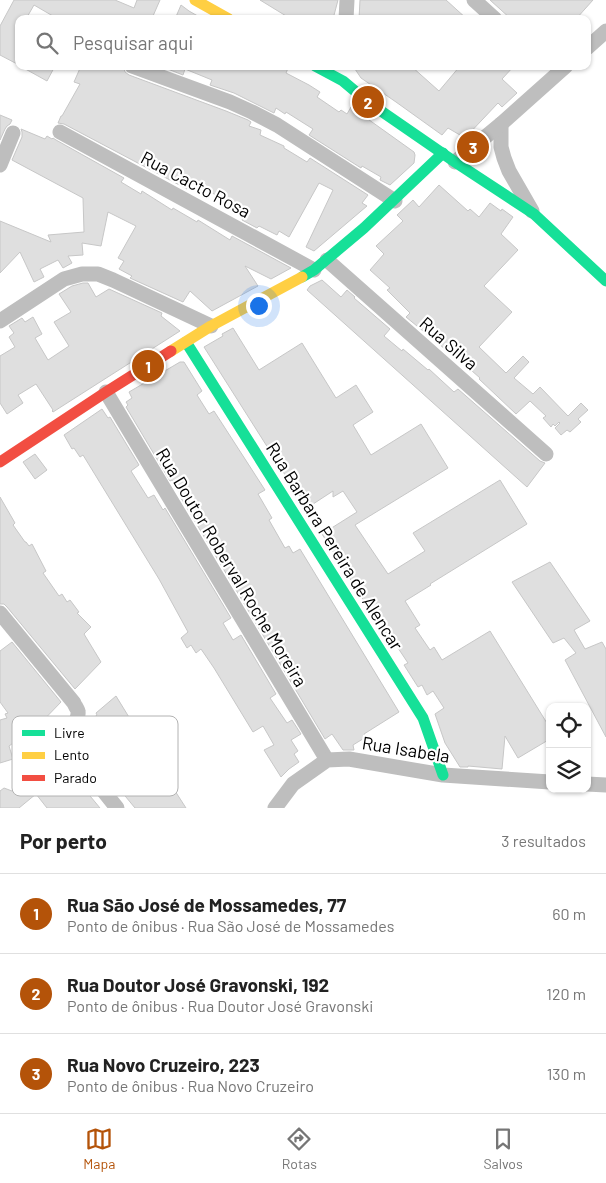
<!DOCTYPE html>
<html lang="pt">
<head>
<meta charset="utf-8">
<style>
  body { margin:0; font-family:Barlow,sans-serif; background:#f6f6f6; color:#222 }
  .controls { position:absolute; right:15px; bottom:15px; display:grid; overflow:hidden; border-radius:10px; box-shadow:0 1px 4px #0004 }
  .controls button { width:45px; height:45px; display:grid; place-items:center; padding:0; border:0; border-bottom:1px solid #e0e0e0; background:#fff; color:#222; font:25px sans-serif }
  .you { position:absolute; left:258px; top:305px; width:18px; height:18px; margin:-12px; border:4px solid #fff; border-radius:50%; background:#1a73e8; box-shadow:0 0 0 8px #1a73e833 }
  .badge { display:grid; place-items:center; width:32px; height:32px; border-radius:50%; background:#b45309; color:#fff; font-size:16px; font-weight:700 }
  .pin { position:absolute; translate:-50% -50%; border:2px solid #fff; box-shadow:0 1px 5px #0006 }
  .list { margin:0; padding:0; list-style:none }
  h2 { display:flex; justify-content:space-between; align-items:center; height:65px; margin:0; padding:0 20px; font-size:21px }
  h2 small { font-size:16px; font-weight:400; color:#767676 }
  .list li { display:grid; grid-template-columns:32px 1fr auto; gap:15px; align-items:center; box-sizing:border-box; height:80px; padding:0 20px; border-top:1px solid #e0e0e0 }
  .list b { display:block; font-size:19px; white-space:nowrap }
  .list p { margin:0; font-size:16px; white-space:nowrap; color:#767676 }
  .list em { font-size:16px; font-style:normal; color:#767676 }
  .icon { flex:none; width:28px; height:28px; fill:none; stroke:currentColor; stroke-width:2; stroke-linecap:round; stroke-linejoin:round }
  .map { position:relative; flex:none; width:606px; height:808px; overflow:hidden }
  .search { position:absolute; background:#fff; box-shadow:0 1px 4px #0004; left:15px; right:15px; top:15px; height:55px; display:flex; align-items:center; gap:12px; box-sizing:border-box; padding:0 18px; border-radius:10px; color:#767676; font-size:19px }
  .sheet { height:305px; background:#fff }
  nav { display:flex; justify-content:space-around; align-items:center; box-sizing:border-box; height:70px; border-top:1px solid #e0e0e0; background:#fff; font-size:14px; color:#767676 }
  nav a { display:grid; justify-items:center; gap:2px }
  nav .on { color:#b45309 }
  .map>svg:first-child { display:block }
</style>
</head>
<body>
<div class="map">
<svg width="606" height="808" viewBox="0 0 606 808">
  <rect width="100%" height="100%" fill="#fff"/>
  <g fill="#dfdfdf" stroke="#c7c7c7">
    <polygon points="14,0 115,0 134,8 137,0 160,0 153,16 159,19 58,19 34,5 26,19 19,19 19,65 0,55 0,26"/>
    <polygon points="260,0 338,0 333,19 291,19"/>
    <polygon points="360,0 446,0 467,19 359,19"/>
    <polygon points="490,0 593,0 576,19 511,19"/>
    <polygon points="181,5 189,11 203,19 175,19"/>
    <polygon points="20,66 55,66 47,81"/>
    <polygon points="81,66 123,66 125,72 129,75 226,111 248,120 251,122 249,126 261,130 260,135 284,146 284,148 307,162 310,158 368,195 362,203 367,206 314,251 306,247 333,190 319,183 289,237 279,231 277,235 259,226 257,228 242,220 243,218 239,216 242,210 207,190 190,182 187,189 64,124 58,123 61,116 62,116 80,84 74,82"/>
    <polygon points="160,66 289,66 286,73 309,85 320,92 317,97 339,112 341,110 347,114 351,107 414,152 415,155 414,163 390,185 380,180 381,177 362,166 361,168 309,135 313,129 286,112 285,114 276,108 274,113 234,93 210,85 212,80 185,69 183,75"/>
    <polygon points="353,66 411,66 439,91 460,66 514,66 502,79 517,93 502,107 498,103 465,138 448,128 442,135 396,102 361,78"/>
    <polygon points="0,115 12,120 10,124 7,126 5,129 0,140"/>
    <polygon points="21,129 45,139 47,136 52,139 53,138 56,140 124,178 121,182 141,194 142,191 172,210 173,208 197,222 198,220 230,240 232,236 291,268 271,279 245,266 258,286 212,311 190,291 183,302 130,278 132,276 119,269 124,261 118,258 136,226 108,212 101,246 82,243 83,255 68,256 72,263 63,268 58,260 40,269 44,277 34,282 20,252 0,273 0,221 51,242 48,235 84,232 83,198 12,160 22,137 22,132"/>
    <polygon points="439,185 468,211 470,209 479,217 490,203 501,211 502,209 513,217 501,234 518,250 484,286 512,312 479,347 506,373 523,356 529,362 514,378 533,394 540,387 568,416 581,403 588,410 578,419 581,422 570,432 567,430 561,435 555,428 560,423 559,422 555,426 553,424 551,427 543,418 546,416 530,401 516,414 479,379 480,378 446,348 445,349 406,317 410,313 387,290 390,288 370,270 384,254 376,246 403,221 397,215 413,200 419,207"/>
    <polygon points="322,280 341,297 347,290 355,297 354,298 390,329 384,336 402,351 403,349 428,370 429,369 454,392 458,389 540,461 545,463 527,487 307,290 310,286"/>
    <polygon points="83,283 88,283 96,297 109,289 162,313 161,316 180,331 53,412 52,411 53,410 36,384 18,395 23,403 7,414 0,403 0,356 15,347 9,337 14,333 9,326 22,318 25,322 33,317 42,334 35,338 48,360 69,346 54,322 71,312 59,294 72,286"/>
    <polygon points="233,328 259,370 302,343 336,398 356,385 373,412 353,425 371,455 421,424 448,468 355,525 388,574 425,551 413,533 500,480 527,524 430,584 431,585 405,601 420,625 415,628 430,650 434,647 442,660 490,631 550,728 550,739 518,758 505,736 502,769 468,766 468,767 460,767 445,743 435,714 444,708 433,691 427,695 422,685 418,687 404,665 408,663 394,642 391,644 322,534 357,512 343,491 333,497 333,491 307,508 295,488 294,489 204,347 223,336 222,334"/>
    <polygon points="180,362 184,362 202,391 197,395 209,414 214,411 265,490 258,494 272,518 269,520 285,548 289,546 293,553 300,549 399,712 364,734 366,737 353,745 354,750 343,750 332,734 325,739 181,498 182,497 172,480 170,481 126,407 128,405 126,402 132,398 129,392"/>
    <polygon points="102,409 108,418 110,417 139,465 131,471 148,498 154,495 163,510 165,508 231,618 223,623 233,640 241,635 276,694 270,698 287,723 292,720 301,734 291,740 298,751 294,754 299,762 289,769 281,777 264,750 274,745 263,726 253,732 214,668 201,649 196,653 191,645 187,648 181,638 188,632 159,579 83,455 80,457 74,448 72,449 64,435"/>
    <polygon points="35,454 47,470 35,479 23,462"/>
    <polygon points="0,497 15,523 13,525 25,542 26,542 29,546 32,544 46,571 43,573 59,596 62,594 67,602 70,600 79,612 77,613 91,627 84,634 101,662 75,689 7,607 4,604 0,604"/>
    <polygon points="550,562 590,621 574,630 585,649 602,642 606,649 606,737 565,660 576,653 564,638 553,643 512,582"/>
    <polygon points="12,642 61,702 34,730 33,729 9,746 13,759 0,763 0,720 7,718 5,714 8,713 0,702 0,651"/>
    <polygon points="116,696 159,766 186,808 135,808 79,740 86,734 82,729 83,727 97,715 96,713"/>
    <polygon points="49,747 62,762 100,808 47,808 36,794 19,808 0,808 0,791 4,788 12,791 33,774 28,768 43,756 41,754"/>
  </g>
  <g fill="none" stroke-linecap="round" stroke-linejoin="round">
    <g stroke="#bebebe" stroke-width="15">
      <polyline points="474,0 495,19"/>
      <polyline points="346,19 347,0"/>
      <polyline points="587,48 606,31"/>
      <polyline points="132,66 230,102 252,112 277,125 395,201"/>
      <polyline points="501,124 501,147 504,158 509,171 532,211"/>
      <polyline points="60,132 314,270"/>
      <polyline points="455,162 501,124 566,66"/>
      <polyline points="0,165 13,133"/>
      <polyline points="327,260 546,454"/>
      <polyline points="0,321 64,279 82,274 98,274 113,280 211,326"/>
      <polyline points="106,392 327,760"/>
      <path d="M 0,613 L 74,703 C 74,704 78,710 78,711 C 80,727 60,727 70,749 L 117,808"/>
      <polyline points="587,784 606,785"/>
      <polyline points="275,808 293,784 327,760 349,759 443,775 550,782"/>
    </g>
    <g stroke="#16e098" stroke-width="11">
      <polyline points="315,66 343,81 368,102 455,162 534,214 606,281"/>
      <polyline points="302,277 314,270 364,228 443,153"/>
      <polyline points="186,342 423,718 443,775"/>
    </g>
    <g stroke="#ffcf43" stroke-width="11">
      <polyline points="195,0 229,19"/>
      <polyline points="171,351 211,326 302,277"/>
    </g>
    <polyline stroke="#f24e42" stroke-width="11" points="0,462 106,392 171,351"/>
  </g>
  <g text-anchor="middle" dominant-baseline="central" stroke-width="4.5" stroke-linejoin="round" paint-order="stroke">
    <g font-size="18" fill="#000" stroke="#fff">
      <text transform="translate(196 184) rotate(28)">Rua Cacto Rosa</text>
      <text transform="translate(449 343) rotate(41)">Rua Silva</text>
      <text transform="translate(335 546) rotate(58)">Rua Barbara Pereira de Alencar</text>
      <text transform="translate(232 567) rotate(59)">Rua Doutor Roberval Roche Moreira</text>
      <text transform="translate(406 749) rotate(9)">Rua Isabela</text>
    </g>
  </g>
  <rect x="12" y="716" width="166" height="80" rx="8" fill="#fff" stroke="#b2b2b2" stroke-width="1"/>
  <rect x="22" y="730" width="23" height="6" fill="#16e098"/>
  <rect x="22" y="752" width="23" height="7" fill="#ffcf43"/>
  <rect x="22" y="775" width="23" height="6" fill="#f24e42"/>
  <g font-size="14" fill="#000">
    <text x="54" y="738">Livre</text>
    <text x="54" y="760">Lento</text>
    <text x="54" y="783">Parado</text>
  </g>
</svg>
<div class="controls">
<button><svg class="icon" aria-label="locate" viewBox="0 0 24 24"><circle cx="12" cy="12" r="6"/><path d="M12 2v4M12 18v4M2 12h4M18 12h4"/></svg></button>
<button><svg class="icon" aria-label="layers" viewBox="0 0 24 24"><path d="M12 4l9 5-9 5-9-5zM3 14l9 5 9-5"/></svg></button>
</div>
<div class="you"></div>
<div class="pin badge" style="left:148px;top:366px">1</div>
<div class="pin badge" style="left:368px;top:102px">2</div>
<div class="pin badge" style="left:473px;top:147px">3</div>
<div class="search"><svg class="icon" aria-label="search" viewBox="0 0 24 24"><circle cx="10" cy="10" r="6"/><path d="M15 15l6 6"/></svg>Pesquisar aqui</div>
</div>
<section class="sheet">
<h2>Por perto<small>3 resultados</small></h2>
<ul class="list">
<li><span class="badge">1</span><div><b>Rua São José de Mossamedes, 77</b><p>Ponto de ônibus · Rua São José de Mossamedes</p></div><em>60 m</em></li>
<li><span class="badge">2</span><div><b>Rua Doutor José Gravonski, 192</b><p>Ponto de ônibus · Rua Doutor José Gravonski</p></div><em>120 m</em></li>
<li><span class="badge">3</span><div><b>Rua Novo Cruzeiro, 223</b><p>Ponto de ônibus · Rua Novo Cruzeiro</p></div><em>130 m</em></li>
</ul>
</section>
<nav>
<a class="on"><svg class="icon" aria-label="map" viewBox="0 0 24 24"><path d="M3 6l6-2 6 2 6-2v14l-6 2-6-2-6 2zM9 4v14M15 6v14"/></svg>Mapa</a>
<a><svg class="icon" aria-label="directions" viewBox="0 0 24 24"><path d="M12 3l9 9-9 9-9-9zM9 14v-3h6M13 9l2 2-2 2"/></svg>Rotas</a>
<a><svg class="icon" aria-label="saved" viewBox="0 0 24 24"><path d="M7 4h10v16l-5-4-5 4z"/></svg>Salvos</a>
</nav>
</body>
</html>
